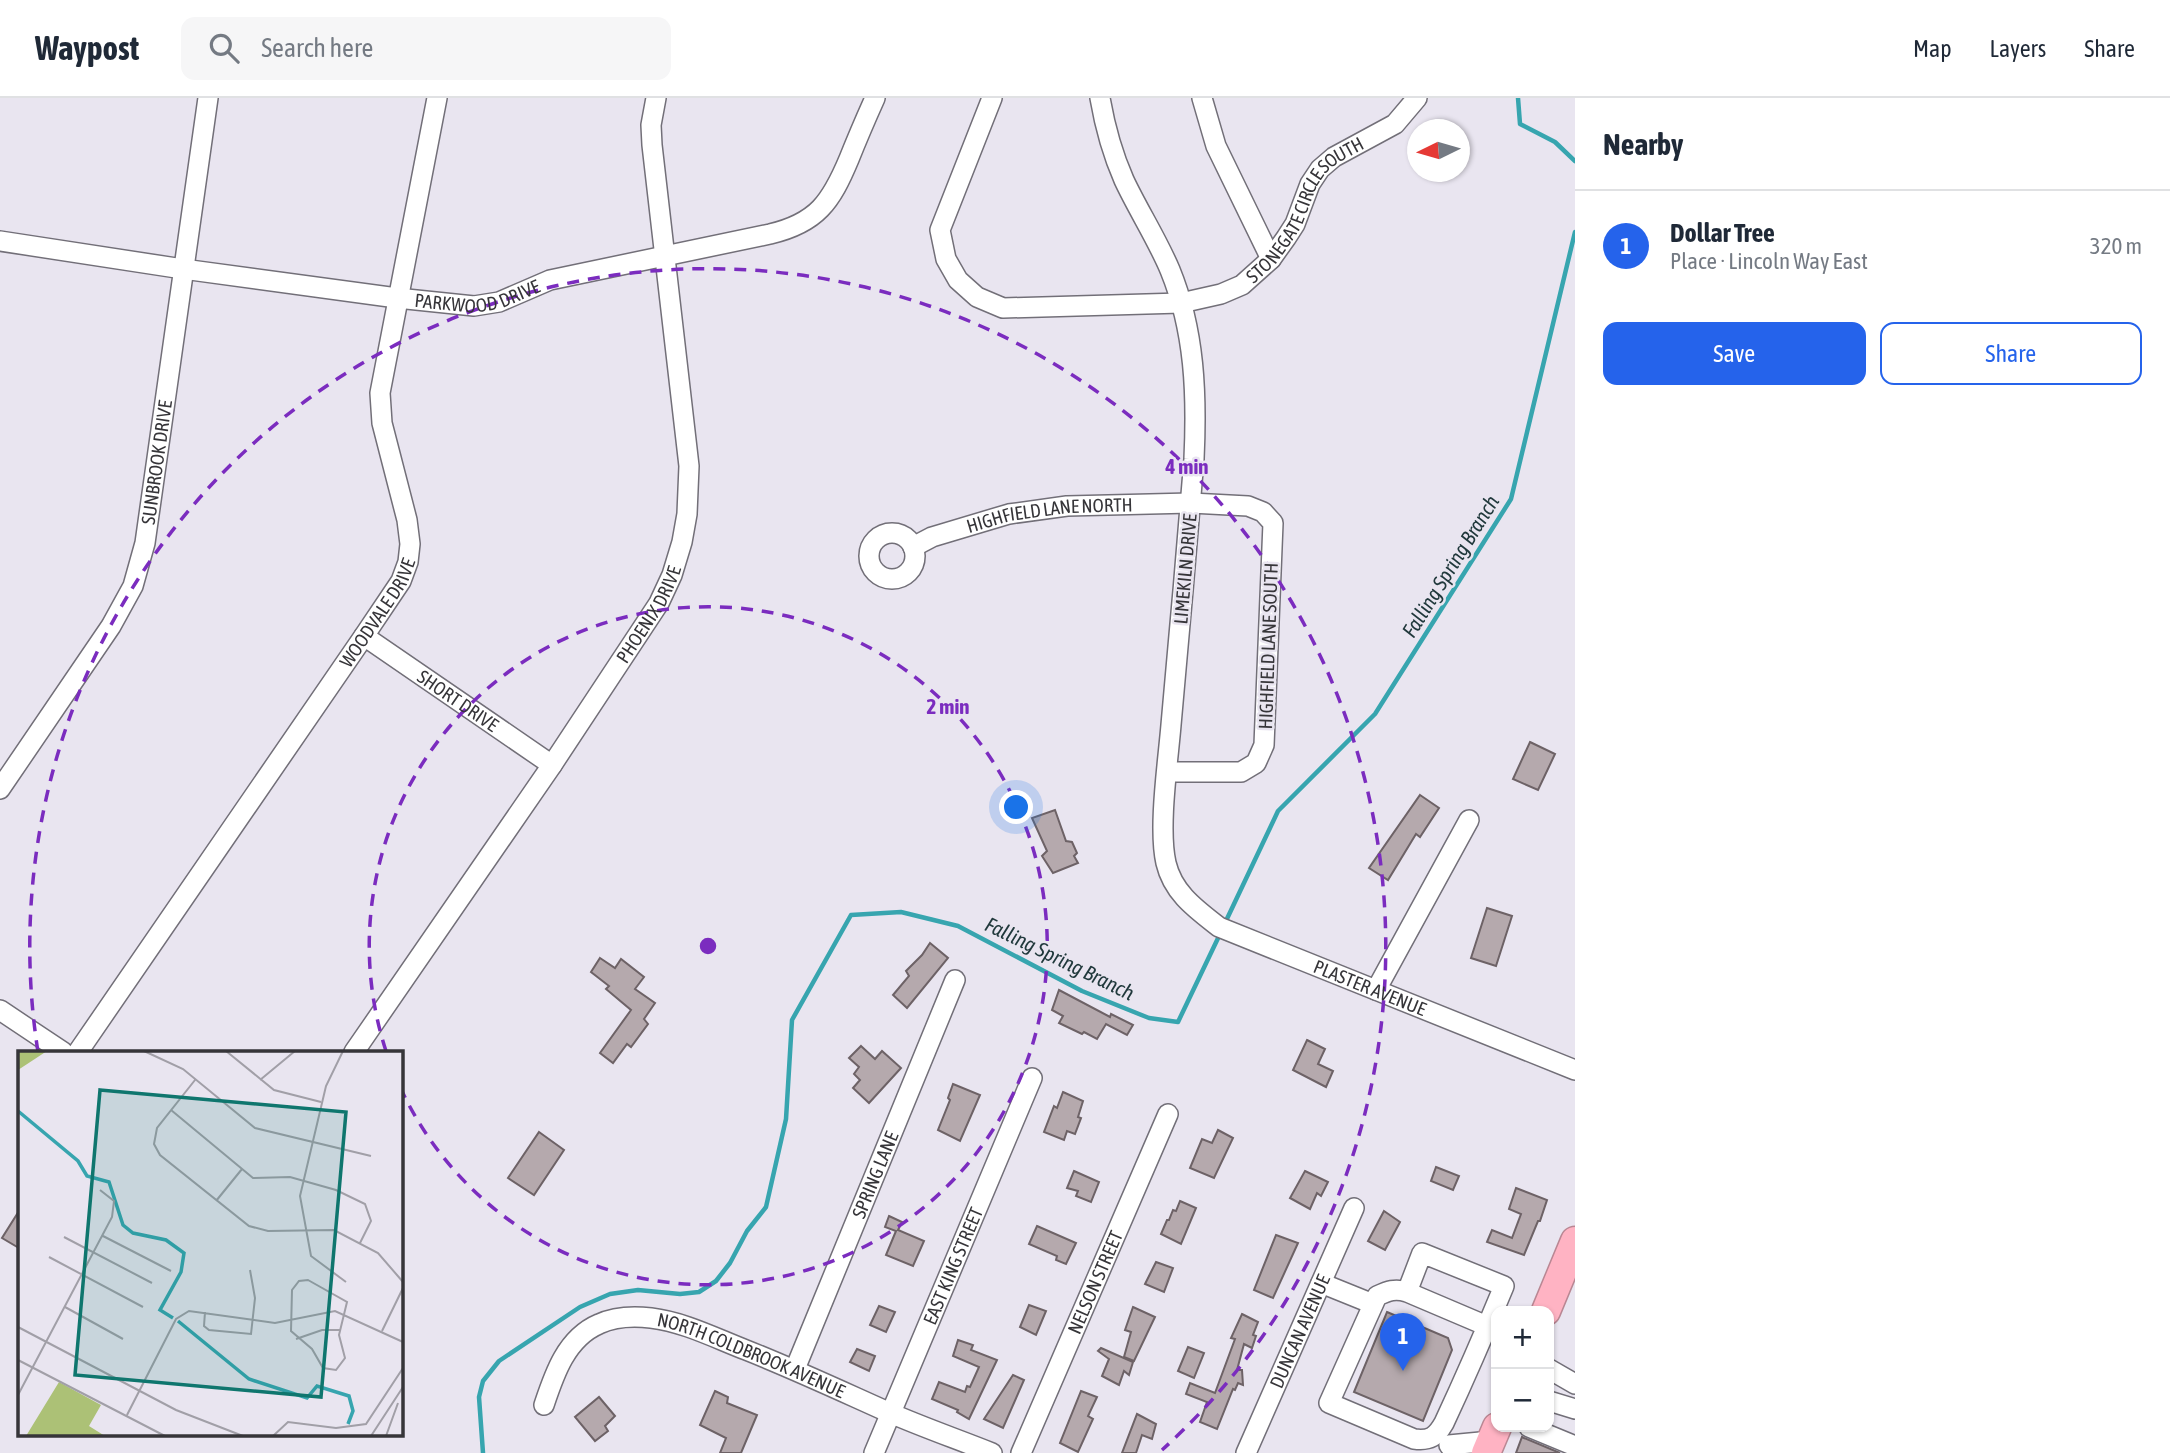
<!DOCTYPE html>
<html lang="en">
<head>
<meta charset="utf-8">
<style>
  body { margin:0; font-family:"Asap Condensed",sans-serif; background:#f6f6f7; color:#1f2937 }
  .controls { position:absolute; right:21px; bottom:21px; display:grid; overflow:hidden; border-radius:14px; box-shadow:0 2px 5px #0004 }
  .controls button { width:63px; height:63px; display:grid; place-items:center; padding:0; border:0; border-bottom:2px solid #e0e1e3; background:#fff; color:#1f2937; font:35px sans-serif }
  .compass { position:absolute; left:1407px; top:21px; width:63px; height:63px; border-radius:50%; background:#fff; box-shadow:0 2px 5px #0004; rotate:265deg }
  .you { position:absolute; left:1017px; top:710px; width:24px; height:24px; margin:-18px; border:5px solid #fff; border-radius:50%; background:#1a73e8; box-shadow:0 0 0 10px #1a73e833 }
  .badge { display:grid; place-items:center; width:46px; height:46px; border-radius:50%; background:#2563eb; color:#fff; font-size:23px; font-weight:700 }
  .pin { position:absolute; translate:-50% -58px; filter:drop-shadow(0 2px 4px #0008) }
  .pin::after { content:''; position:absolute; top:37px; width:24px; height:21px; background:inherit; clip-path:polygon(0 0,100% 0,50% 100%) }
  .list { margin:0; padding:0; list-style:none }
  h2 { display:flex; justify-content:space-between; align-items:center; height:91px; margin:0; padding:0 28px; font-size:30px }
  h2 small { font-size:23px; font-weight:400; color:#747a83 }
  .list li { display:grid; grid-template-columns:46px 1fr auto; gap:21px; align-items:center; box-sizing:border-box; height:112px; padding:0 28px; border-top:2px solid #e0e1e3 }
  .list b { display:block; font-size:26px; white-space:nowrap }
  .list p { margin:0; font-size:23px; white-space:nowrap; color:#747a83 }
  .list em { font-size:23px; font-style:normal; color:#747a83 }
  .actions { display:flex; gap:14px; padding:21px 28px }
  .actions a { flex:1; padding:16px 0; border:2px solid #2563eb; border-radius:14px; text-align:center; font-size:24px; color:#2563eb }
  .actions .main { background:#2563eb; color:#fff }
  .icon { flex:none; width:38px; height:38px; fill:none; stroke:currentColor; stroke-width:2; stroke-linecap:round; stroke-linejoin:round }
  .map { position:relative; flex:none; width:1575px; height:1355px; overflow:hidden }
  header { display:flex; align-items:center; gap:42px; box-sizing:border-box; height:98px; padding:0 35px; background:#fff; border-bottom:2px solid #e0e1e3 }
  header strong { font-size:33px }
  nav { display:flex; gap:38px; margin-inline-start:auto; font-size:24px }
  .search { width:490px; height:63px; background:#f6f6f7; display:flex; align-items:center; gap:18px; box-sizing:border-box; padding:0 24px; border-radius:14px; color:#747a83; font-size:26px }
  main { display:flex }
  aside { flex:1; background:#fff }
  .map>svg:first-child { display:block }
</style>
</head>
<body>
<header>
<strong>Waypost</strong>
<div class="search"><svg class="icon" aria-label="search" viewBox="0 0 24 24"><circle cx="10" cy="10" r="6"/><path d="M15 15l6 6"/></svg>Search here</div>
<nav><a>Map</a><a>Layers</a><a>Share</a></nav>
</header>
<main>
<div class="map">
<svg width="1575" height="1355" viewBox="0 0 1575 1355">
  <rect width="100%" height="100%" fill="#e9e5f0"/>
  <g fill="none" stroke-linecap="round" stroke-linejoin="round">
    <g stroke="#37a5af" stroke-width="4.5">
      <polyline points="1518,0 1520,26 1555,44 1575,63"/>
      <polyline points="1225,825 1278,713 1375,616 1511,401 1575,134"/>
      <polyline points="483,1355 479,1299 483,1283 499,1263 580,1209 610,1196 638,1192 680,1196 699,1194 716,1183 730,1165 747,1133 766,1109 786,1021 792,922 851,817 901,814 958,828 1082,893 1149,920 1178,924 1220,836"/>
    </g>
  </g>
  <g fill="#b5a9ad" stroke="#6d6266" stroke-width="2">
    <polygon points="1530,644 1555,656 1538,692 1513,681"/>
    <polygon points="1420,697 1439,710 1420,739 1416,736 1388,782 1369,770"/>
    <polygon points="1055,712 1066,743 1072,744 1077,755 1074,758 1078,765 1053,775 1042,758 1047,753 1032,720"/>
    <polygon points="1487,810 1512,818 1496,868 1471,860"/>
    <polygon points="930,845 948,860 907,910 893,897 909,878 906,873 922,857"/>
    <polygon points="600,860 615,870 621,861 644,879 635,891 655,905 644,921 648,926 631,949 627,946 613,965 600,955 631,912 606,891 609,888 591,874"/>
    <polygon points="1059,892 1110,919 1111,916 1133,927 1127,937 1106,926 1097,941 1084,934 1082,936 1059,925 1063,918 1052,912"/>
    <polygon points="1307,942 1325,951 1318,966 1333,973 1326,989 1293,972"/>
    <polygon points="861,948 875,961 882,953 901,970 869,1005 853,990 860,982 854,976 859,969 849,960"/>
    <polygon points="953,986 980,997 960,1043 938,1032 950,1002 948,1000"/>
    <polygon points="1063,994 1083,1003 1078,1019 1081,1020 1075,1036 1067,1033 1064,1042 1044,1034 1054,1008 1057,1010"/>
    <polygon points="1218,1032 1233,1040 1214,1080 1190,1070 1202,1041 1212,1045"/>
    <polygon points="539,1034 564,1052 534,1097 508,1080"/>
    <polygon points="1436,1069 1459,1078 1453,1092 1431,1083"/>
    <polygon points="1074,1073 1099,1084 1091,1104 1076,1098 1078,1093 1067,1090"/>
    <polygon points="1305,1073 1328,1084 1321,1098 1317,1095 1310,1111 1290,1100"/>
    <polygon points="1516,1090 1547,1102 1540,1123 1538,1123 1524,1157 1487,1144 1492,1132 1512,1140 1521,1116 1509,1111"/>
    <polygon points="1180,1103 1196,1110 1181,1146 1161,1136 1167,1122 1169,1122 1173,1112 1176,1113"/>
    <polygon points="19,1113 19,1150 2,1140"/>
    <polygon points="1384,1113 1400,1124 1385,1152 1368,1143"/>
    <polygon points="889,1118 902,1124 898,1132 924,1143 913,1168 886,1157 896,1133 885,1129"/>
    <polygon points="1037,1128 1076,1145 1066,1166 1056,1162 1057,1158 1029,1146"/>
    <polygon points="1276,1137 1298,1145 1273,1200 1254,1192"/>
    <polygon points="1156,1164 1173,1170 1164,1194 1145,1186"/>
    <polygon points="1029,1207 1046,1213 1036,1237 1020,1229"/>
    <polygon points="879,1208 895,1214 886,1234 870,1227"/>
    <polygon points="1133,1209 1155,1219 1134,1263 1124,1259 1131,1234 1125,1232"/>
    <polygon points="1387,1214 1448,1240 1452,1252 1423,1323 1354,1294"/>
    <polygon points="1242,1216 1258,1224 1253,1237 1256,1238 1252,1250 1244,1246 1237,1272 1242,1272 1243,1287 1238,1285 1235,1292 1233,1291 1217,1331 1200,1324 1207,1304 1186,1296 1190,1285 1215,1295 1235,1241 1231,1240"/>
    <polygon points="958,1242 973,1247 971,1252 997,1262 969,1321 957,1314 958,1312 932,1301 939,1284 965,1294 967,1288 970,1289 979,1269 953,1258"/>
    <polygon points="1188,1249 1204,1255 1194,1280 1178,1273"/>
    <polygon points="1101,1250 1133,1264 1129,1277 1124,1273 1119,1287 1102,1278 1109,1261 1098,1253"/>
    <polygon points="857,1251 875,1258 869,1273 850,1264"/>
    <polygon points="1013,1277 1024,1282 1003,1330 984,1321"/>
    <polygon points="715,1293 728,1299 727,1305 757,1317 741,1355 720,1355 726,1340 700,1327"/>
    <polygon points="1081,1293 1097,1299 1088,1318 1093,1321 1078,1354 1060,1345"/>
    <polygon points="599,1299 615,1318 605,1328 608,1333 595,1343 575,1319"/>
    <polygon points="1137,1316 1156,1326 1152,1341 1142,1337 1136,1355 1122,1355"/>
    <polygon points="1522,1339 1524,1340 1560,1355 1516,1355"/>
  </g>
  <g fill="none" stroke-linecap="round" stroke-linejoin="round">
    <g stroke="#726f78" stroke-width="22">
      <g id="minor">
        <path id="s1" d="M 992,0 L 940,132 L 946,161 L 958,182 L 977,199 L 1003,210 L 1181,205 L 1221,196 L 1242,187 L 1271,161 L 1286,140 L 1295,126 L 1310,86 L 1320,71 L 1334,59 L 1395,26 L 1417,0"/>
        <path id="s2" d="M 1100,0 C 1105,29 1112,55 1124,82 C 1138,112 1157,141 1170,172 C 1195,233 1197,297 1194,361 C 1187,450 1179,538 1171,627 C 1168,664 1158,730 1166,765 C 1173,795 1196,811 1219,829 L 1575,972"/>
        <polyline points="1202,0 1216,48 1271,161"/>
        <path id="s3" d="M 0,143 L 183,171 L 397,200 L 474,208 L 499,204 L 550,182 L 770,136 C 817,125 831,104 849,61 C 857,41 866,20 875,0"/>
        <circle cx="892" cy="458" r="23"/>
        <path id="s4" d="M 913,449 L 932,439 L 1009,416 L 1067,408 L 1191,405 L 1248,408 L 1263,414 L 1273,425 L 1264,647 L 1256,665 L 1241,674 L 1167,674"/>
        <path id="s5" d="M 364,538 L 552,667"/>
        <path id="s6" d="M 0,691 L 111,528 L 133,488 L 145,445 L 208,0"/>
        <polyline points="1376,892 1469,722"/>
        <polyline points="0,912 63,954"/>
        <path id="s7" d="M 78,954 L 364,538 L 401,483 L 408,464 L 410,446 L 407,422 L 382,325 L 380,295 L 437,0"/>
        <path id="s8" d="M 354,954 L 552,667 L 659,505 L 672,477 L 682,444 L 687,416 L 689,368 L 652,47 L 651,27 L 656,0"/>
        <polyline points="1321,1185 1373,1206"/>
        <path d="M 1407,1194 L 1422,1155 L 1504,1188 C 1485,1234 1465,1280 1444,1325 C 1436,1339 1430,1343 1414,1341 L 1329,1305 L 1377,1198 C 1388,1193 1395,1190 1407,1194 L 1487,1228 L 1496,1231"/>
        <path id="s9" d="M 795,1271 L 955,882"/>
        <polyline points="1549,1271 1575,1286"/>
        <polyline points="1549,1303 1575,1311"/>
        <path id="s10" d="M 544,1307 C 554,1277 566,1240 599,1226 C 614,1219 634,1218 651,1220 C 684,1224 715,1240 746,1252 C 794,1271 841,1293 888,1314 C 922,1329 957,1341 992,1355"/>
        <polyline points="1529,1329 1575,1348"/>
        <path id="s11" d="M 874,1355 L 1032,980"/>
        <path id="s12" d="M 1021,1355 L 1168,1016"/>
        <path id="s13" d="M 1246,1355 L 1354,1110"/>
        <polyline points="1455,1355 1449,1347 1491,1343"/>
      </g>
    </g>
    <g stroke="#b98793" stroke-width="31">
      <g id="highway">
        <polyline points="1546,1213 1575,1143"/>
        <polyline points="1486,1355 1497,1329"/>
      </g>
    </g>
    <use href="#minor" stroke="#fff" stroke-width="19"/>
    <use href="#highway" stroke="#ffb3c3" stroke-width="28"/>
  </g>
  <g fill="none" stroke="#7b2cbf" stroke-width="3.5" stroke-dasharray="12 9">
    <path d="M386 953A339 339 0 1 1 401 991"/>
    <path d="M38 954A678 678 0 1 1 1162 1352"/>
  </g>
  <g text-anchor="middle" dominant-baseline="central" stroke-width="5" stroke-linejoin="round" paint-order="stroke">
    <g font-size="19" fill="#363539" stroke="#e9e5f0">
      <text stroke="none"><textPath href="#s1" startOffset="592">STONEGATE CIRCLE SOUTH</textPath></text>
      <text stroke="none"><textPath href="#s3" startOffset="483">PARKWOOD DRIVE</textPath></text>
      <text stroke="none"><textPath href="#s6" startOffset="369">SUNBROOK DRIVE</textPath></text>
      <text stroke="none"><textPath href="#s4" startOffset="142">HIGHFIELD LANE NORTH</textPath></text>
      <text transform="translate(1185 471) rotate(-85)">LIMEKILN DRIVE</text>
      <text stroke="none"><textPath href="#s7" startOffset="532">WOODVALE DRIVE</textPath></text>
      <text stroke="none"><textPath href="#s8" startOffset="528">PHOENIX DRIVE</textPath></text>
      <text transform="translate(1268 548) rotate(-88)">HIGHFIELD LANE SOUTH</text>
      <text stroke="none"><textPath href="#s5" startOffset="114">SHORT DRIVE</textPath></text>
      <text stroke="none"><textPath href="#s2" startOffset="1032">PLASTER AVENUE</textPath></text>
      <text stroke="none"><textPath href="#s9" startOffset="210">SPRING LANE</textPath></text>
      <text stroke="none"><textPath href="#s11" startOffset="203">EAST KING STREET</textPath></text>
      <text stroke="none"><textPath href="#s12" startOffset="186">NELSON STREET</textPath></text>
      <text stroke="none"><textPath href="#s13" startOffset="133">DUNCAN AVENUE</textPath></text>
      <text stroke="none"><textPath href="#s10" startOffset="261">NORTH COLDBROOK AVENUE</textPath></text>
    </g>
    <g font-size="21" font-style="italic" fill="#21393c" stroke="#e9e5f0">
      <text transform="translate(1450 468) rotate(-58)">Falling Spring Branch</text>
      <text transform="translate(1060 860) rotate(26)">Falling Spring Branch</text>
    </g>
  </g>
  <g transform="translate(18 953)">
    <rect width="385" height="385" fill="#e9e5f0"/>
    <path d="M 0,0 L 29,0 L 0,19 Z" fill="#acc176"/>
    <path d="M 41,331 L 83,354 L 71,375 L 87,385 L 8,385 Z" fill="#acc176"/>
    <path fill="none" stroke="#37a5af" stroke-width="3.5" d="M 0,60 L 60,110 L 69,125 L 91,131 L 105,174 L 115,182 L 148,189 L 166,202 L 163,221 L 142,259 L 155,267M 160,270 L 231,328 L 289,347 L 299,335 L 331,345 L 335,360 L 330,373"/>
    <path fill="none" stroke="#a19fa7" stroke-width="2" d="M 126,0 L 165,18 L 237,77 L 353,105M 208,0 L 256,39 L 303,51M 325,0 L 308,35 L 282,145 L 293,205 L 328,231M 177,29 L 139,77 L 136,93 L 142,104 L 231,175 L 250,180 L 316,179 L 360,202 L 385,231M 242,29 L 277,0M 153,59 L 235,127 L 272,126 L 318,139 L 347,153 L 353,170 L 342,192M 198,150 L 224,118M 85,185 L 153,220M 46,186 L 134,232M 31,206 L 125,256M 290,229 L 329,251 L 321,284 L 327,307 L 318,319 L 305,317 L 294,298 L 273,280 L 274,239 L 281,230 ZM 47,256 L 105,288M 187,261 L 186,275 L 191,279 L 233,283 L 237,247 L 232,219M 0,276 L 158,359 L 225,385M 364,280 L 385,237M 278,288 L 304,279 L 322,279M 0,309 L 147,385M 0,344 L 94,166 L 96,150 L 82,139M 109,364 L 158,268 L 171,260 L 257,272 L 317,260 L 385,291M 255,385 L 270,371 L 318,377 L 348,373 L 385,317M 353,385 L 385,336M 368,385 L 380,352"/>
    <path fill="#0f766e" fill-opacity="0.15" stroke="#0f766e" stroke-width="3.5" d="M 82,39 L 328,61 L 303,346 L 57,324 Z"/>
    <rect width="385" height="385" fill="none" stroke="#363539" stroke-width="3.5"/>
  </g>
  <circle cx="708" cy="848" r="10" fill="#7b2cbf" stroke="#e9e5f0" stroke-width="3.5"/>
  <g font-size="21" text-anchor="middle" font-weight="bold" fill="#7b2cbf" stroke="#e9e5f0" stroke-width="5" stroke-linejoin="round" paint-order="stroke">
    <text x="1187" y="376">4 min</text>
    <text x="948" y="616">2 min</text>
  </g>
</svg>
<div class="controls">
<button>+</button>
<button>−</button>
</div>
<svg class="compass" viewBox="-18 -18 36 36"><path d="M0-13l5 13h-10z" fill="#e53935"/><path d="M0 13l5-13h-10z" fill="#747a83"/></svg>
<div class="you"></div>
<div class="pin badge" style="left:1403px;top:1273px">1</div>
</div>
<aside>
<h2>Nearby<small></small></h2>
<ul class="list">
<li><span class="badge">1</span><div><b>Dollar Tree</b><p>Place · Lincoln Way East</p></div><em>320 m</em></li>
</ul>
<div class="actions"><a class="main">Save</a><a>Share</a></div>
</aside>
</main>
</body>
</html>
